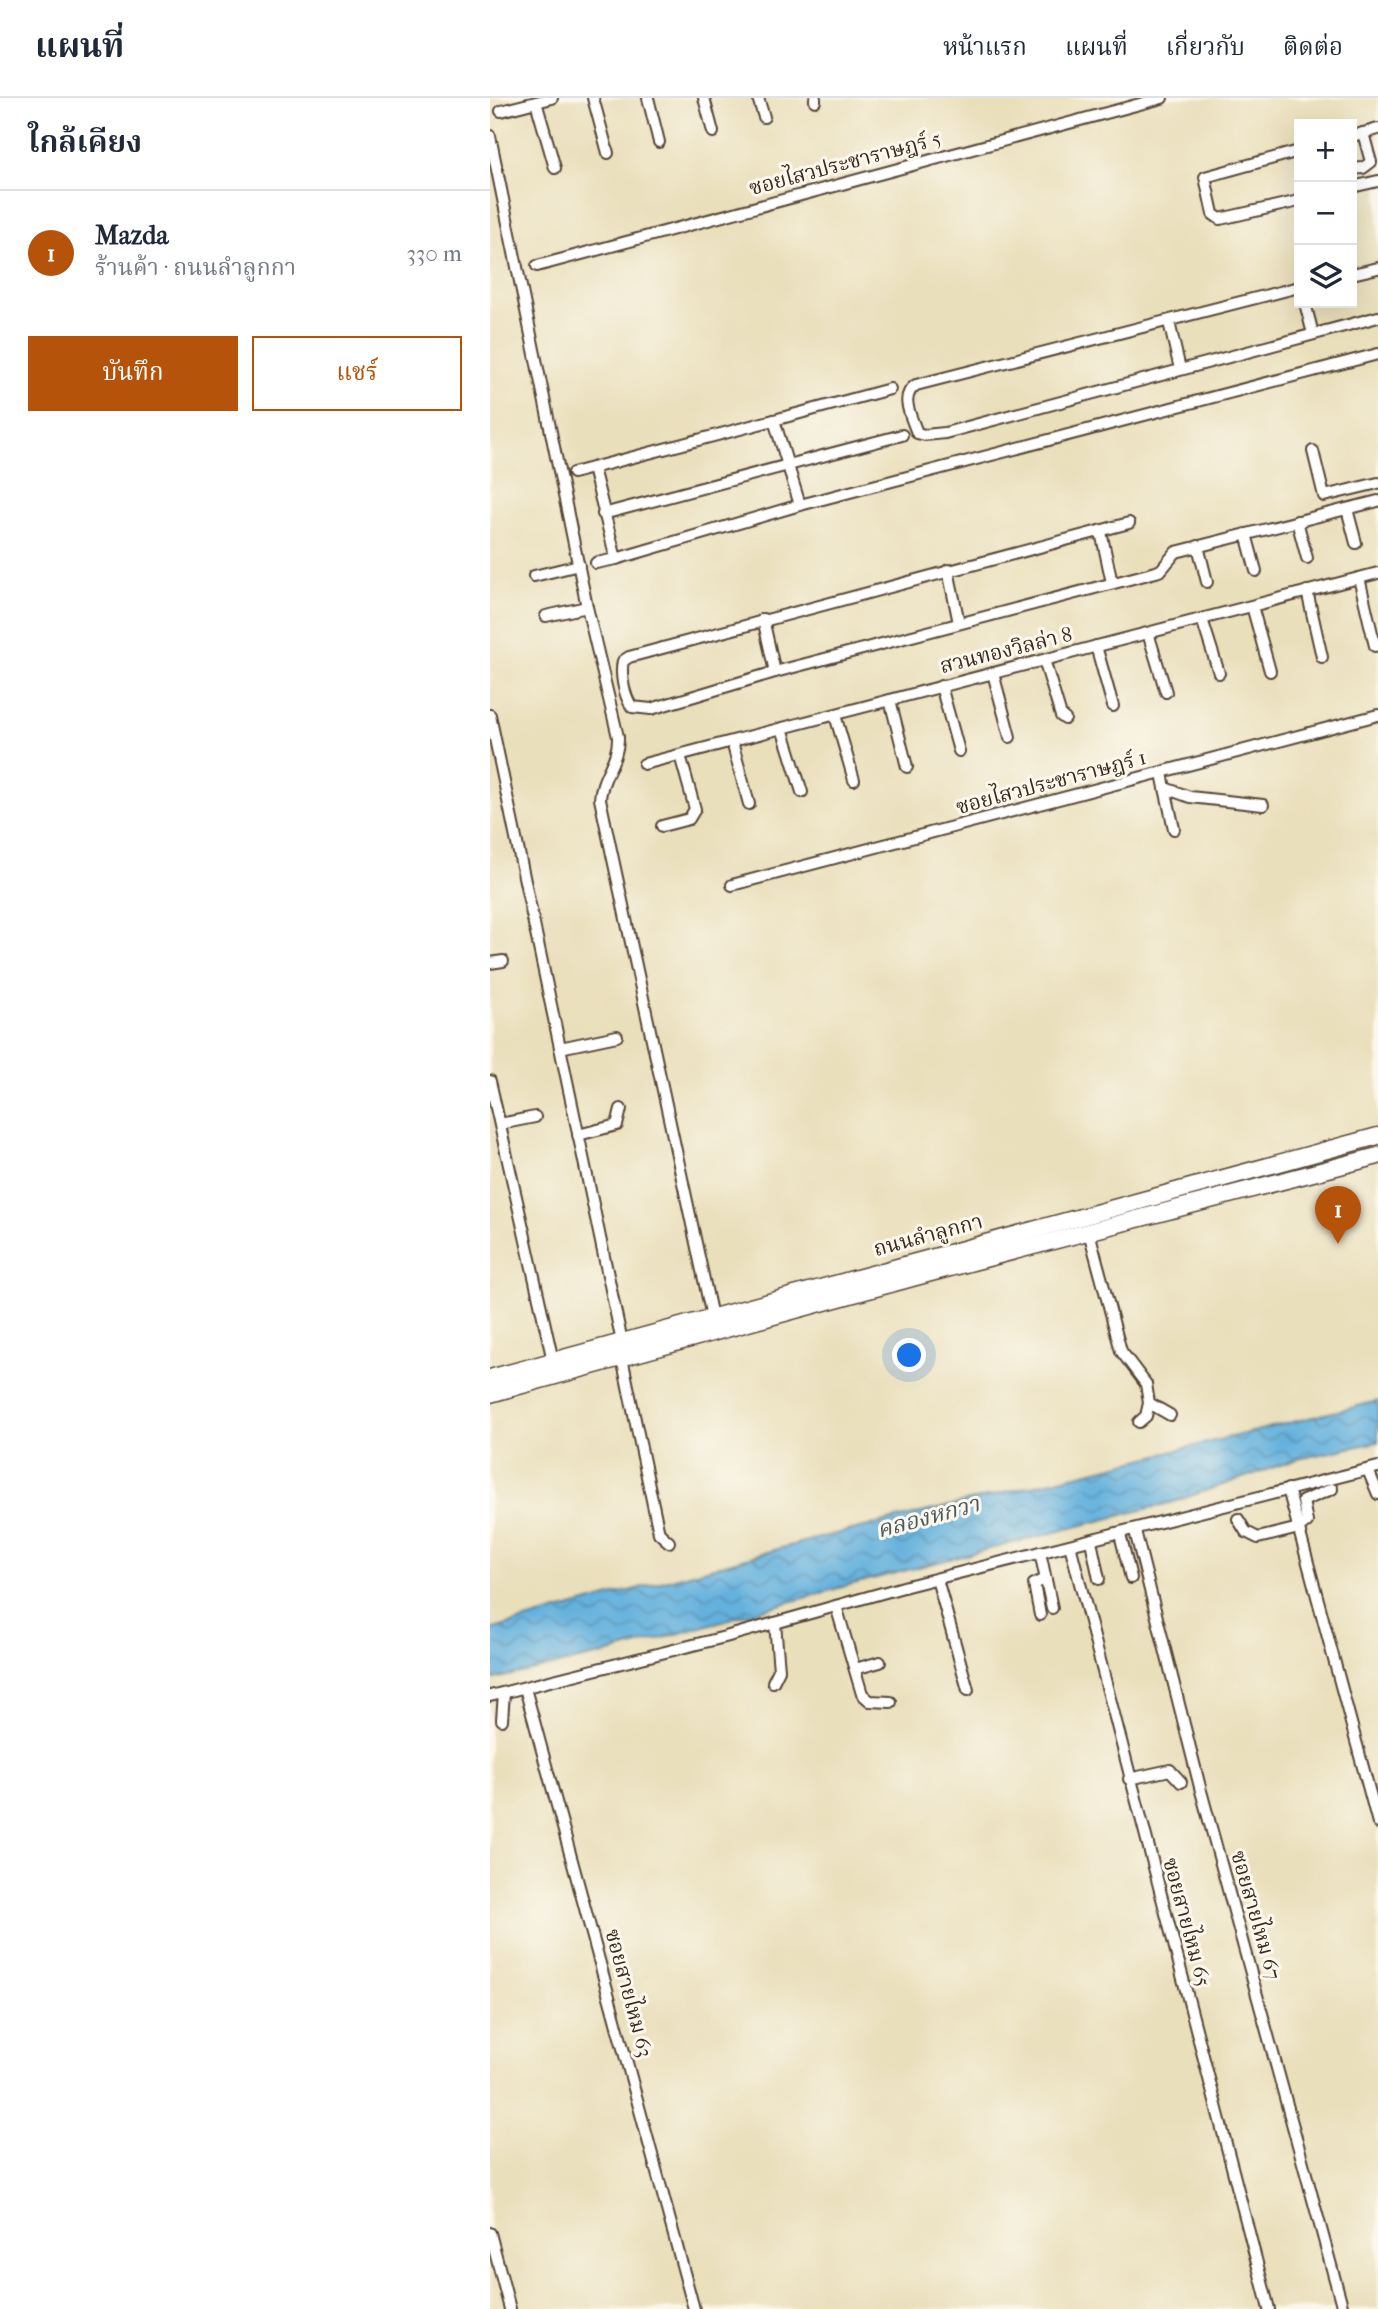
<!DOCTYPE html>
<html lang="th">
<head>
<meta charset="utf-8">
<style>
  body { margin:0; font-family:"IM FELL French Canon","Noto Serif Thai",serif; background:#f6f6f7; color:#1f2937 }
  .controls { position:absolute; right:21px; top:21px; display:grid; overflow:hidden; border-radius:0px; box-shadow:0 7px 28px #0002 }
  .controls button { width:63px; height:63px; display:grid; place-items:center; padding:0; border:0; border-bottom:2px solid #e0e1e3; background:#fff; color:#1f2937; font:35px sans-serif }
  .you { position:absolute; left:420px; top:1258px; width:24px; height:24px; margin:-18px; border:5px solid #fff; border-radius:50%; background:#1a73e8; box-shadow:0 0 0 10px #1a73e833 }
  .badge { display:grid; place-items:center; width:46px; height:46px; border-radius:50%; background:#b45309; color:#fff; font-size:23px; font-weight:700 }
  .pin { position:absolute; translate:-50% -58px; filter:drop-shadow(0 2px 4px #0008) }
  .pin::after { content:''; position:absolute; top:37px; width:24px; height:21px; background:inherit; clip-path:polygon(0 0,100% 0,50% 100%) }
  .list { margin:0; padding:0; list-style:none }
  h2 { display:flex; justify-content:space-between; align-items:center; height:91px; margin:0; padding:0 28px; font-size:30px }
  h2 small { font-size:23px; font-weight:400; color:#747a83 }
  .list li { display:grid; grid-template-columns:46px 1fr auto; gap:21px; align-items:center; box-sizing:border-box; height:126px; padding:0 28px; border-top:2px solid #e0e1e3 }
  .list b { display:block; font-size:26px; white-space:nowrap }
  .list p { margin:0; font-size:23px; white-space:nowrap; color:#747a83 }
  .list em { font-size:23px; font-style:normal; color:#747a83 }
  .actions { display:flex; gap:14px; padding:21px 28px }
  .actions a { flex:1; padding:16px 0; border:2px solid #b45309; border-radius:0px; text-align:center; font-size:24px; color:#b45309 }
  .actions .main { background:#b45309; color:#fff }
  .icon { flex:none; width:38px; height:38px; fill:none; stroke:currentColor; stroke-width:2; stroke-linecap:round; stroke-linejoin:round }
  .map { position:relative; flex:none; width:888px; height:2211px; overflow:hidden }
  header { display:flex; align-items:center; gap:42px; box-sizing:border-box; height:98px; padding:0 35px; background:#fff; border-bottom:2px solid #e0e1e3 }
  header strong { font-size:33px }
  nav { display:flex; gap:38px; margin-inline-start:auto; font-size:24px }
  main { display:flex }
  aside { flex:1; background:#fff }
  .map>svg:first-child { display:block }
</style>
</head>
<body>
<header>
<strong>แผนที่</strong>
<nav><a>หน้าแรก</a><a>แผนที่</a><a>เกี่ยวกับ</a><a>ติดต่อ</a></nav>
</header>
<main>
<aside>
<h2>ใกล้เคียง<small></small></h2>
<ul class="list">
<li><span class="badge">1</span><div><b>Mazda</b><p>ร้านค้า · ถนนลำลูกกา</p></div><em>330 m</em></li>
</ul>
<div class="actions"><a class="main">บันทึก</a><a>แชร์</a></div>
</aside>
<div class="map">
<svg width="888" height="2211" viewBox="0 0 888 2211">
  <defs>
    <pattern id="water-waves" width="16" height="10" patternUnits="userSpaceOnUse" patternTransform="scale(1.75)"><rect width="16" height="10" fill="#64b1dd"/><path d="M0 5q4-4 8 0t8 0" fill="none" stroke="#5490b3"/></pattern>
  </defs>
  <rect width="100%" height="100%" fill="#fbf7ec"/>
  <filter id="ink" filterUnits="userSpaceOnUse"><feTurbulence type="fractalNoise" baseFrequency=".0143" numOctaves="2"/><feDisplacementMap in="SourceGraphic" scale="14" xChannelSelector="R" yChannelSelector="G"/><feConvolveMatrix kernelMatrix="1 2 1 2 8 2 1 2 1" color-interpolation-filters="sRGB"/></filter>
  <filter id="wash" filterUnits="userSpaceOnUse"><feTurbulence type="fractalNoise" baseFrequency=".00686" numOctaves="4" result="noise"/><feDisplacementMap in="SourceGraphic" scale="28" xChannelSelector="R" yChannelSelector="G"/><feGaussianBlur stdDeviation="1.57" result="paint"/><feColorMatrix in="noise" values="0 0 0 0 0 0 0 0 0 0 0 0 0 0 0 0 0 1.4 0 .05"/><feComposite in="paint" operator="in"/></filter>
  <g filter="url(#wash)">
    <rect width="100%" height="100%" fill="#eadfbb"/>
    <polygon fill="url(#water-waves)" stroke="#506e7e" stroke-width="2" points="888,1303 888,1344 808,1361 683,1404 359,1487 124,1554 0,1582 0,1532 313,1444"/>
  </g>
  <g filter="url(#ink)">
    <g fill="none" stroke-linecap="round" stroke-linejoin="round">
      <g stroke="#554536" stroke-width="14">
        <g id="minor">
          <polyline points="103,0 118,55"/>
          <polyline points="158,0 169,44"/>
          <polyline points="214,0 223,34"/>
          <polyline points="268,0 274,19"/>
          <polyline points="325,0 325,3"/>
          <polyline points="46,4 65,70"/>
          <polyline points="11,13 62,0"/>
          <path d="M 0,38 L 97,509 L 128,639 C 129,663 111,678 110,701 L 222,1219"/>
          <polyline points="862,38 888,31"/>
          <polyline points="809,53 715,79 723,116 730,121 809,103"/>
          <polyline points="862,71 873,70 881,64 873,35"/>
          <polyline points="862,89 888,83"/>
          <polyline points="47,168 672,0"/>
          <polyline points="862,176 888,170"/>
          <path d="M 809,189 L 426,287 C 409,298 421,318 427,335 L 435,337 L 455,335 L 888,219"/>
          <polyline points="815,205 823,236"/>
          <polyline points="679,224 690,271"/>
          <polyline points="284,322 400,291"/>
          <polyline points="823,353 834,398 888,385"/>
          <polyline points="103,370 126,461 310,407 888,256"/>
          <polyline points="83,375 284,322 310,407"/>
          <polyline points="857,411 866,445"/>
          <polyline points="113,416 412,337"/>
          <polyline points="807,423 817,460"/>
          <path d="M 639,425 L 139,559 L 133,563 C 130,576 134,598 142,609 L 161,611 L 285,574 L 666,474 L 671,472 L 686,454 L 888,403"/>
          <polyline points="611,434 622,485"/>
          <polyline points="756,436 766,473"/>
          <polyline points="708,448 717,484"/>
          <polyline points="106,465 126,461"/>
          <polyline points="458,472 469,525"/>
          <polyline points="44,478 89,467"/>
          <polyline points="869,480 885,548"/>
          <polyline points="817,493 832,559"/>
          <polyline points="762,508 780,573"/>
          <polyline points="56,518 97,509"/>
          <polyline points="273,521 285,574"/>
          <polyline points="712,521 729,575"/>
          <polyline points="658,535 676,594"/>
          <polyline points="606,548 623,608"/>
          <polyline points="554,562 571,618 575,621"/>
          <polyline points="503,575 520,639"/>
          <polyline points="451,588 469,653"/>
          <polyline points="400,602 417,669"/>
          <polyline points="0,617 132,1244"/>
          <polyline points="345,617 364,682"/>
          <polyline points="292,630 312,694"/>
          <polyline points="242,644 259,706"/>
          <polyline points="154,666 888,475"/>
          <polyline points="672,675 675,690 700,699 773,707"/>
          <polyline points="675,690 684,731"/>
          <polyline points="172,728 199,721 205,711 190,657"/>
          <polyline points="242,787 888,617"/>
          <polyline points="0,865 13,863"/>
          <polyline points="70,950 127,938"/>
          <polyline points="0,983 63,1263"/>
          <polyline points="10,1026 45,1019"/>
          <polyline points="88,1037 127,1027 131,1011"/>
          <polyline points="599,1134 631,1253 656,1286 659,1305 680,1317"/>
          <polyline points="132,1260 169,1435 179,1444"/>
          <polyline points="649,1324 656,1318 659,1305"/>
          <polyline points="878,1372 888,1396"/>
          <polyline points="798,1391 888,1725"/>
          <polyline points="748,1421 756,1434 768,1440 809,1430 817,1424 813,1403 842,1391"/>
          <polyline points="645,1433 711,1693 853,2211"/>
          <polyline points="630,1436 641,1480"/>
          <polyline points="601,1443 609,1481"/>
          <polyline points="580,1447 779,2211"/>
          <polyline points="550,1454 562,1510"/>
          <polyline points="447,1481 478,1592"/>
          <polyline points="346,1508 372,1596 380,1603 401,1604"/>
          <polyline points="550,1517 544,1486 555,1481"/>
          <polyline points="365,1571 390,1564"/>
          <polyline points="283,1584 289,1572 285,1525"/>
          <polyline points="35,1590 204,2211"/>
          <polyline points="0,1598 235,1539 417,1488 888,1369"/>
          <polyline points="12,1622 14,1595"/>
          <polyline points="639,1681 680,1672 691,1684"/>
          <polyline points="0,2135 20,2211"/>
        </g>
      </g>
      <g stroke="#554536" stroke-width="19">
        <g id="secondary">
          <polyline points="0,1280 888,1038"/>
          <polyline points="0,1296 433,1177 888,1058"/>
        </g>
      </g>
      <use href="#minor" stroke="#fff" stroke-width="10"/>
      <use href="#secondary" stroke="#fff" stroke-width="16"/>
    </g>
  </g>
  <g text-anchor="middle" dominant-baseline="central" stroke-width="6" stroke-linejoin="round" paint-order="stroke">
    <g font-size="21" fill="#3b2a1e" stroke="#fbf7ec">
      <text transform="translate(355 65) rotate(-15)">ซอยไสวประชาราษฎร์ 5</text>
      <text transform="translate(516 552) rotate(-14)">สวนทองวิลล่า 8</text>
      <text transform="translate(561 684) rotate(-15)">ซอยไสวประชาราษฎร์ 1</text>
      <text transform="translate(438 1137) rotate(-15)">ถนนลำลูกกา</text>
      <text transform="translate(766 1817) rotate(74)">ซอยสายไหม 67</text>
      <text transform="translate(697 1824) rotate(75)">ซอยสายไหม 65</text>
      <text transform="translate(139 1895) rotate(75)">ซอยสายไหม 63</text>
    </g>
    <g font-size="23" font-style="italic" fill="#495961" stroke="#fbf7ec">
      <text transform="translate(438 1419) rotate(-15)">คลองหกวา</text>
    </g>
  </g>
</svg>
<div class="controls">
<button>+</button>
<button>−</button>
<button><svg class="icon" aria-label="layers" viewBox="0 0 24 24"><path d="M12 4l9 5-9 5-9-5zM3 14l9 5 9-5"/></svg></button>
</div>
<div class="you"></div>
<div class="pin badge" style="left:848px;top:1146px">1</div>
</div>
</main>
</body>
</html>
